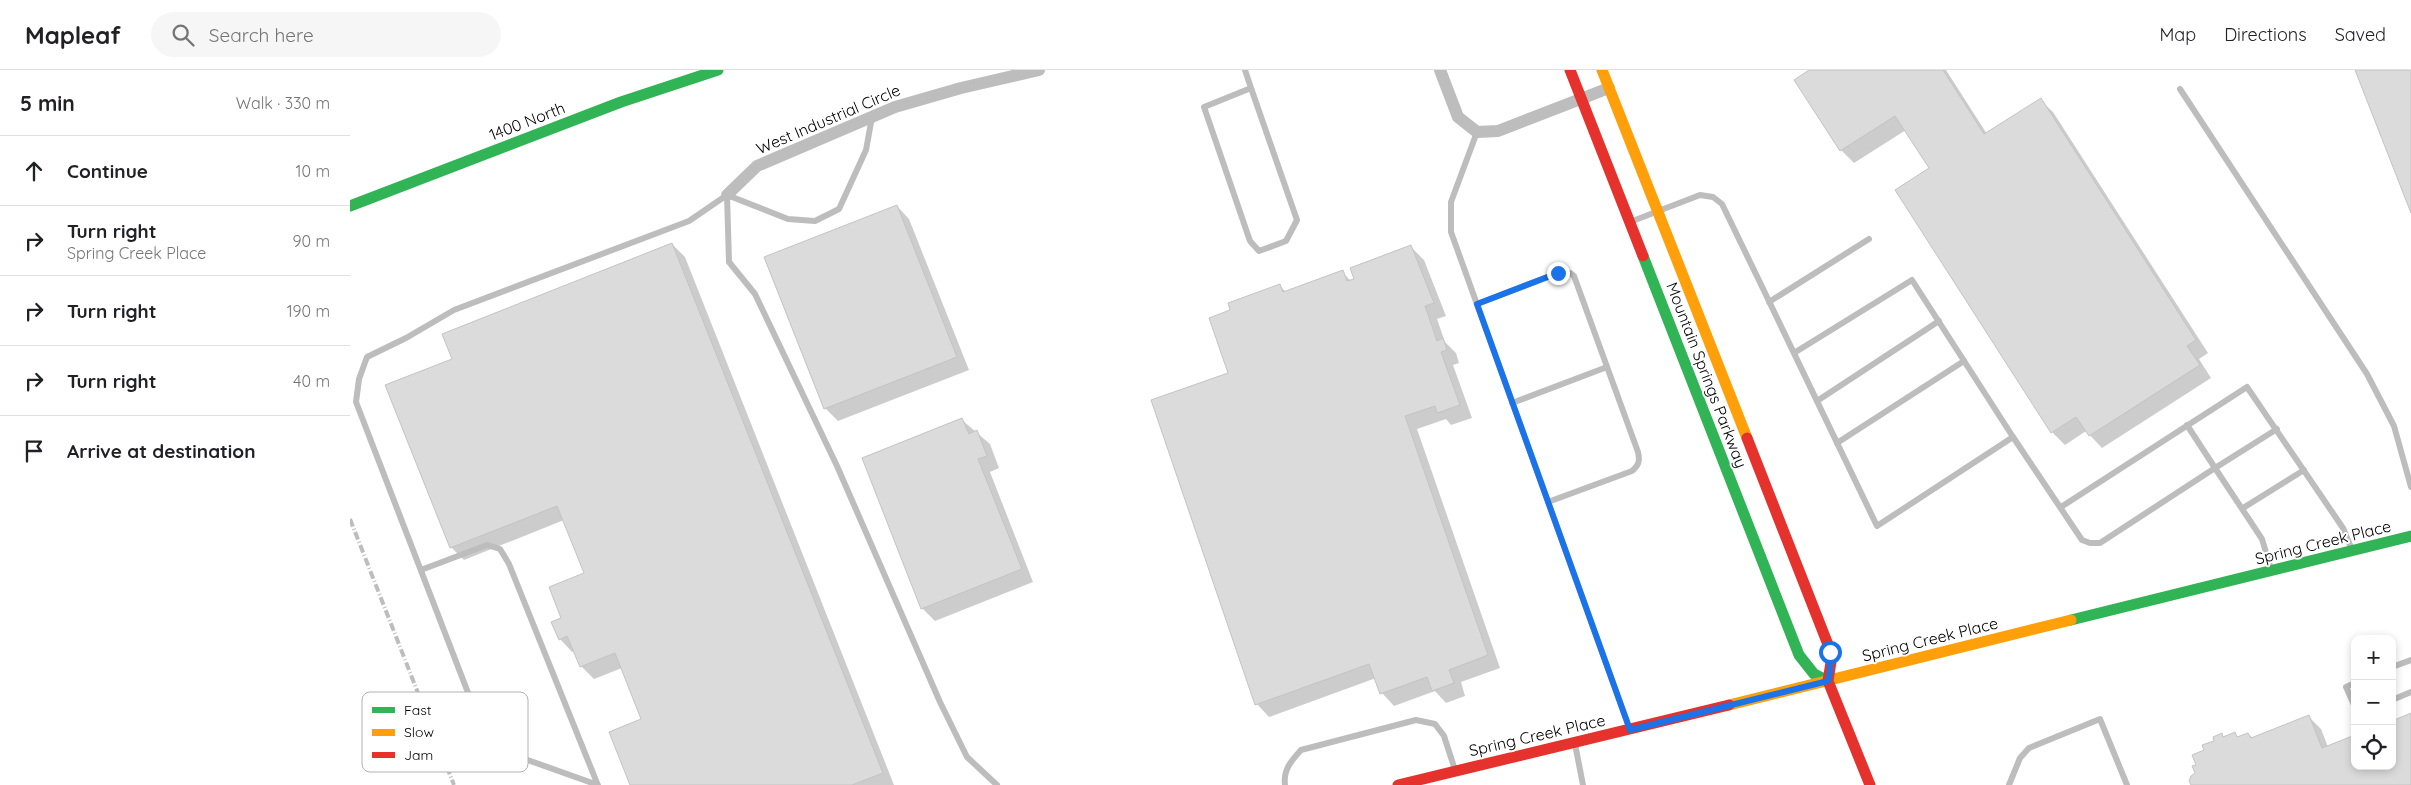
<!DOCTYPE html>
<html lang="en">
<head>
<meta charset="utf-8">
<style>
  body { margin:0; font-family:Quicksand,sans-serif; background:#f6f6f6; color:#202124 }
  .controls { position:absolute; right:15px; bottom:15px; display:grid; overflow:hidden; border-radius:10px; box-shadow:0 2px 8px #0003 }
  .controls button { width:45px; height:45px; display:grid; place-items:center; padding:0; border:0; border-bottom:1px solid #e0e0e0; background:#fff; color:#202124; font:25px sans-serif }
  .stop { position:absolute; width:15px; height:15px; margin:-11px; border:4px solid #1a73e8; border-radius:50%; background:#fff }
  .stop.end { background:#1a73e8; border-color:#fff; box-shadow:0 1px 5px #0008 }
  .list { margin:0; padding:0; list-style:none }
  h2 { display:flex; justify-content:space-between; align-items:center; height:65px; margin:0; padding:0 20px; font-size:21px }
  h2 small { font-size:16px; font-weight:400; color:#757577 }
  .list li { display:grid; grid-template-columns:32px 1fr auto; gap:15px; align-items:center; box-sizing:border-box; height:70px; padding:0 20px; border-top:1px solid #e0e0e0 }
  .list b { display:block; font-size:19px; white-space:nowrap }
  .list p { margin:0; font-size:16px; white-space:nowrap; color:#757577 }
  .list em { font-size:16px; font-style:normal; color:#757577 }
  .icon { flex:none; width:28px; height:28px; fill:none; stroke:currentColor; stroke-width:2; stroke-linecap:round; stroke-linejoin:round }
  .map { position:relative; flex:none; width:2061px; height:715px; overflow:hidden }
  header { display:flex; align-items:center; gap:30px; box-sizing:border-box; height:70px; padding:0 25px; background:#fff; border-bottom:1px solid #e0e0e0 }
  header strong { font-size:24px }
  nav { display:flex; gap:28px; margin-inline-start:auto; font-size:18px }
  .search { width:350px; height:45px; background:#f6f6f6; display:flex; align-items:center; gap:12px; box-sizing:border-box; padding:0 18px; border-radius:28px; color:#757577; font-size:19px }
  main { display:flex }
  aside { flex:1; background:#fff }
  .map>svg:first-child { display:block }
</style>
</head>
<body>
<header>
<strong>Mapleaf</strong>
<div class="search"><svg class="icon" aria-label="search" viewBox="0 0 24 24"><circle cx="10" cy="10" r="6"/><path d="M15 15l6 6"/></svg>Search here</div>
<nav><a>Map</a><a>Directions</a><a>Saved</a></nav>
</header>
<main>
<aside>
<h2>5 min<small>Walk · 330 m</small></h2>
<ul class="list">
<li><svg class="icon" aria-label="ahead" viewBox="0 0 24 24"><path d="M12 20V5M6 11l6-6 6 6"/></svg><div><b>Continue</b></div><em>10 m</em></li>
<li><svg class="icon" aria-label="right" viewBox="0 0 24 24"><path d="M7 20v-9h11M14 6l5 5-5 5"/></svg><div><b>Turn right</b><p>Spring Creek Place</p></div><em>90 m</em></li>
<li><svg class="icon" aria-label="right" viewBox="0 0 24 24"><path d="M7 20v-9h11M14 6l5 5-5 5"/></svg><div><b>Turn right</b></div><em>190 m</em></li>
<li><svg class="icon" aria-label="right" viewBox="0 0 24 24"><path d="M7 20v-9h11M14 6l5 5-5 5"/></svg><div><b>Turn right</b></div><em>40 m</em></li>
<li><svg class="icon" aria-label="arrive" viewBox="0 0 24 24"><path d="M6 21V4h12l-3 4 3 4H6"/></svg><div><b>Arrive at destination</b></div></li>
</ul>
</aside>
<div class="map">
<svg width="2061" height="715" viewBox="0 0 2061 715">
  <rect width="100%" height="100%" fill="#fff"/>
  <g fill="#0003">
    <polygon points="1462,0 1596,0 1637,64 1690,30 1703,42 1858,283 1849,289 1861,308 1752,378 1736,361 1715,375 1702,362 1581,99 1556,60 1504,93 1491,80"/>
    <polygon points="547,136 559,149 619,300 488,351 475,338"/>
    <polygon points="322,174 335,187 544,715 282,715 293,650 272,598 244,609 231,596 225,581 222,582 210,569 213,549 235,504 214,450 114,490 101,477 104,290"/>
    <polygon points="1061,177 1074,190 1096,246 1087,249 1095,272 1106,283 1109,293 1103,295 1122,348 1101,355 1096,349 1067,359 1150,598 1111,612 1115,626 1096,633 1085,621 1044,636 1032,623 1026,608 919,647 907,634 880,304 930,216 936,222 992,202 1001,211"/>
    <polygon points="612,350 640,374 649,398 640,402 683,512 585,551 572,538"/>
    <polygon points="2061,645 2061,715 1842,715 1848,696 1856,681 1871,665 1874,667 1885,664 1888,668 1898,664 1903,668 1959,647 1971,659 1978,677 2005,696 2042,696"/>
  </g>
  <g fill="#dbdbdb" stroke="#c3c3c3">
    <polygon points="1459,0 1593,0 1634,64 1691,28 1846,270 1837,276 1850,295 1739,366 1726,347 1701,363 1545,120 1579,98 1545,46 1490,81 1444,10"/>
    <polygon points="2005,0 2061,0 2061,143"/>
    <polygon points="547,135 607,287 474,339 414,187"/>
    <polygon points="322,173 533,703 502,715 280,715 259,662 291,649 265,583 230,597 217,566 209,570 201,552 211,548 199,517 234,503 207,436 100,478 35,315 102,289 92,264"/>
    <polygon points="1061,175 1084,233 1075,236 1087,271 1093,268 1097,280 1091,282 1110,335 1087,343 1085,336 1055,346 1138,585 1099,600 1104,613 1082,621 1077,607 1030,624 1019,594 905,635 801,330 878,303 859,248 880,240 878,233 930,214 933,222 993,200 997,211 1004,209 1000,198"/>
    <polygon points="612,348 619,364 627,360 637,386 628,389 672,499 571,539 512,388"/>
    <polygon points="2061,643 2061,715 1841,715 1839,711 1841,706 1845,703 1842,696 1846,695 1842,685 1854,680 1852,675 1864,671 1863,667 1872,663 1873,667 1885,662 1887,667 1898,663 1901,668 1959,645 1972,678 2005,665 2005,696 2042,696 2042,651"/>
  </g>
  <g fill="none" stroke-linecap="round" stroke-linejoin="round">
    <g stroke="#bdbdbd" stroke-width="6">
      <polyline points="895,0 901,18 947,150 936,171 909,181 900,171 854,37 901,18"/>
      <polyline points="1830,19 2017,304 2044,356 2061,417"/>
      <polyline points="1127,62 1101,132 1101,162 1279,657"/>
      <polyline points="377,125 379,192 405,224 487,396 590,632 617,687 647,715"/>
      <polyline points="377,125 438,149 465,151 489,139 516,80 522,47"/>
      <path d="M 1280,152 L 1350,125 L 1363,127 L 1372,134 C 1424,241 1475,348 1527,456 L 1663,367 L 1562,210 L 1444,283"/>
      <polyline points="1419,232 1519,169"/>
      <path d="M 1127,234 L 1208,203 L 1220,203 L 1224,206 L 1288,382 C 1290,391 1289,395 1282,401 L 1198,432"/>
      <polyline points="1467,331 1589,251"/>
      <polyline points="1162,333 1257,297"/>
      <polyline points="1837,355 1865,398 1927,359"/>
      <polyline points="1663,367 1732,470 1740,473 1750,473 1865,398 1912,469 1921,499"/>
      <polyline points="1487,373 1614,291"/>
      <polyline points="1711,437 1897,317 1993,458 2002,480"/>
      <polyline points="1893,438 1954,400"/>
      <polyline points="71,500 137,475 150,479 159,494 247,713"/>
      <polyline points="2042,597 2061,590"/>
      <polyline points="2005,613 1996,617 2005,637"/>
      <polyline points="2042,630 2061,622"/>
      <polyline points="1225,674 1233,715"/>
      <polyline points="248,715 158,683 132,659 6,332 9,309 17,287 56,268 104,240 339,151 377,125"/>
      <path d="M 935,715 C 933,700 941,691 951,680 L 1066,650 L 1085,654 L 1094,666 L 1105,700"/>
      <polyline points="1659,715 1670,688 1679,678 1750,649 1777,715"/>
    </g>
    <g stroke="#bdbdbd" stroke-width="12">
      <polyline points="1090,0 1108,47 1127,62 1148,61 1259,18"/>
      <polyline points="377,125 407,96 545,37 611,18 689,0"/>
    </g>
    <g stroke="#30b455" stroke-width="11">
      <polyline points="0,136 271,32 368,0"/>
      <polyline points="1293,186 1449,585 1464,604 1478,611"/>
      <polyline points="1721,550 2061,466"/>
    </g>
    <g stroke="#ff9f0a" stroke-width="11">
      <polyline points="1252,0 1397,368"/>
      <polyline points="1379,635 1721,550"/>
    </g>
    <g stroke="#e5322d" stroke-width="11">
      <polyline points="1220,0 1293,186"/>
      <polyline points="1397,368 1477,572 1481,592 1478,611 1520,715"/>
      <polyline points="1048,715 1379,635"/>
    </g>
    <polyline stroke="#bdbdbd" stroke-width="4" stroke-dasharray="8 2.5 1 2.5" stroke-linecap="butt" points="0,449 104,715"/>
  </g>
  <g fill="none" stroke-linecap="round" stroke-linejoin="round">
    <polyline stroke="#1a73e8" stroke-width="6" points="1208,203 1127,234 1280,660 1478,611 1480,602 1480,582"/>
  </g>
  <g text-anchor="middle" dominant-baseline="central" stroke-width="4" stroke-linejoin="round" paint-order="stroke">
    <g font-size="16" fill="#000" stroke="#fff">
      <text transform="translate(478 49) rotate(-23)">West Industrial Circle</text>
      <text transform="translate(177 51) rotate(-21)">1400 North</text>
      <text transform="translate(1357 305) rotate(69)">Mountain Springs Parkway</text>
      <text transform="translate(1973 472) rotate(-14)">Spring Creek Place</text>
      <text transform="translate(1580 569) rotate(-14)">Spring Creek Place</text>
      <text transform="translate(1187 665) rotate(-13)">Spring Creek Place</text>
    </g>
  </g>
  <rect x="12" y="622" width="166" height="80" rx="8" fill="#fff" stroke="#b2b2b2" stroke-width="1"/>
  <rect x="22" y="637" width="23" height="6" fill="#30b455"/>
  <rect x="22" y="659" width="23" height="7" fill="#ff9f0a"/>
  <rect x="22" y="682" width="23" height="6" fill="#e5322d"/>
  <g font-size="14" fill="#000">
    <text x="54" y="645">Fast</text>
    <text x="54" y="667">Slow</text>
    <text x="54" y="690">Jam</text>
  </g>
</svg>
<div class="controls">
<button>+</button>
<button>−</button>
<button><svg class="icon" aria-label="locate" viewBox="0 0 24 24"><circle cx="12" cy="12" r="6"/><path d="M12 2v4M12 18v4M2 12h4M18 12h4"/></svg></button>
</div>
<div class="stop" style="left:1480px;top:582px"></div>
<div class="stop end" style="left:1208px;top:203px"></div>
</div>
</main>
</body>
</html>
